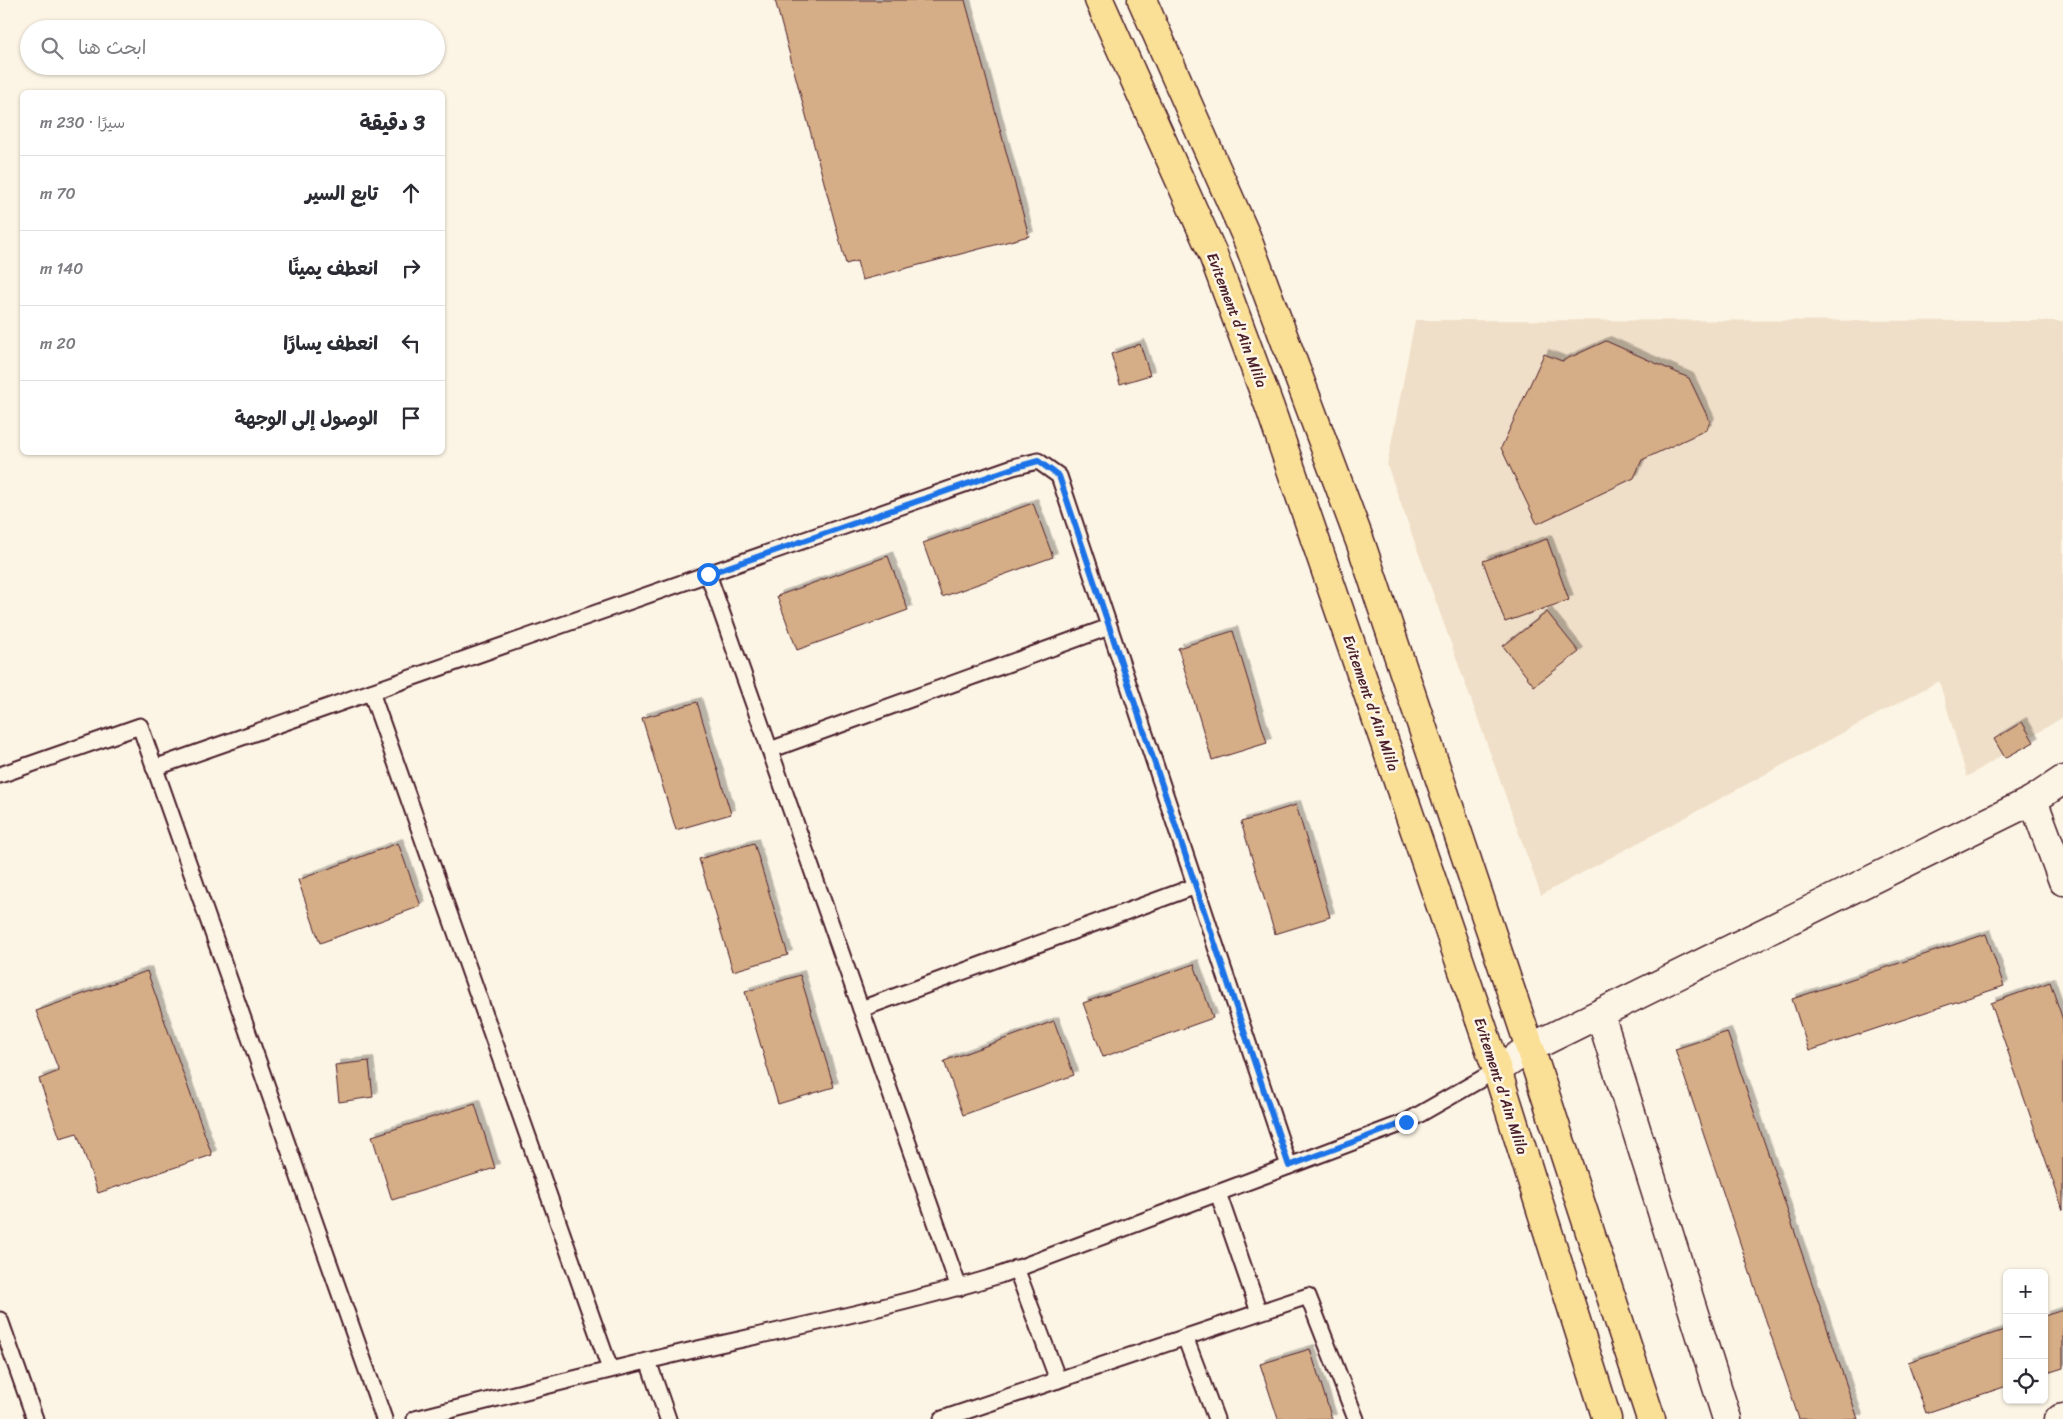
<!DOCTYPE html>
<html lang="ar">
<head>
<meta charset="utf-8">
<style>
  body { margin:0; font-family:Sriracha,"Playpen Sans Arabic",sans-serif; background:#f7f7f7; color:#2b2b33; direction:rtl }
  .controls { position:absolute; right:15px; bottom:15px; display:grid; overflow:hidden; border-radius:8px; box-shadow:0 1px 4px #0004 }
  .controls button { width:45px; height:45px; display:grid; place-items:center; padding:0; border:0; border-bottom:1px solid #e1e1e2; background:#fff; color:#2b2b33; font:25px sans-serif }
  .stop { position:absolute; width:15px; height:15px; margin:-11px; border:4px solid #1a73e8; border-radius:50%; background:#fff }
  .stop.end { background:#1a73e8; border-color:#fff; box-shadow:0 1px 5px #0008 }
  .list { margin:0; padding:0; list-style:none }
  h2 { display:flex; justify-content:space-between; align-items:center; height:65px; margin:0; padding:0 20px; font-size:21px }
  h2 small { font-size:16px; font-weight:400; color:#7c7c81 }
  .list li { display:grid; grid-template-columns:32px 1fr auto; gap:15px; align-items:center; box-sizing:border-box; height:75px; padding:0 20px; border-top:1px solid #e1e1e2 }
  .list b { display:block; font-size:19px; white-space:nowrap }
  .list em { font-size:16px; font-style:normal; color:#7c7c81 }
  .icon { flex:none; width:28px; height:28px; fill:none; stroke:currentColor; stroke-width:2; stroke-linecap:round; stroke-linejoin:round }
  .map { position:relative; flex:none; width:2063px; height:1419px; overflow:hidden; direction:ltr }
  .search { position:absolute; background:#fff; box-shadow:0 1px 4px #0004; left:20px; top:20px; width:425px; height:55px; display:flex; align-items:center; gap:12px; box-sizing:border-box; padding:0 18px; border-radius:28px; color:#7c7c81; font-size:19px }
  .panel { position:absolute; background:#fff; box-shadow:0 1px 4px #0004; left:20px; top:90px; width:425px; height:365px; border-radius:8px; direction:rtl }
  .map>svg:first-child { display:block }
</style>
</head>
<body>
<div class="map">
<svg width="2063" height="1419" viewBox="0 0 2063 1419">
  <defs>
    <filter id="shadow"><feDropShadow dx="4.5" dy="-4.5" stdDeviation="0" flood-color="#0004"/></filter>
  </defs>
  <rect width="100%" height="100%" fill="#fcf5e5"/>
  <filter id="ink" filterUnits="userSpaceOnUse"><feTurbulence type="fractalNoise" baseFrequency=".02" numOctaves="2"/><feDisplacementMap in="SourceGraphic" scale="10" xChannelSelector="R" yChannelSelector="G"/><feConvolveMatrix kernelMatrix="1 2 1 2 8 2 1 2 1" color-interpolation-filters="sRGB"/></filter>
  <g filter="url(#ink)">
    <polygon fill="#f0dfc8" points="1415,320 2063,321 2063,717 1967,777 1939,681 1541,895 1387,465"/>
    <g fill="#d5ad86" stroke="#4a1f2b" filter="url(#shadow)">
      <polygon points="775,0 965,0 1029,236 862,280 857,261 846,264"/>
      <polygon points="1606,341 1689,378 1710,422 1706,430 1642,460 1634,478 1537,524 1501,448 1544,354 1562,361"/>
      <polygon points="1140,344 1150,375 1120,384 1111,354"/>
      <polygon points="1033,503 1053,557 942,597 923,543"/>
      <polygon points="1547,539 1569,600 1505,622 1483,561"/>
      <polygon points="888,556 908,610 797,650 777,596"/>
      <polygon points="1547,612 1579,652 1534,686 1503,646"/>
      <polygon points="1233,631 1267,743 1212,760 1178,648"/>
      <polygon points="697,702 731,814 676,830 642,718"/>
      <polygon points="2022,722 2034,742 2005,758 1994,739"/>
      <polygon points="1296,805 1330,917 1275,934 1241,822"/>
      <polygon points="398,843 421,906 320,943 298,880"/>
      <polygon points="754,843 788,955 733,971 699,859"/>
      <polygon points="1986,934 2004,986 1809,1051 1792,999"/>
      <polygon points="1194,964 1213,1018 1103,1057 1083,1003"/>
      <polygon points="147,971 212,1155 98,1193 77,1133 60,1138 39,1079 59,1071 36,1011"/>
      <polygon points="800,975 834,1087 778,1104 745,992"/>
      <polygon points="2050,982 2063,1020 2063,1210 1991,1003"/>
      <polygon points="1054,1021 1074,1075 963,1115 944,1061"/>
      <polygon points="1727,1032 1858,1419 1799,1419 1675,1049"/>
      <polygon points="369,1061 373,1097 339,1102 335,1065"/>
      <polygon points="475,1104 495,1168 392,1200 372,1136"/>
      <polygon points="2063,1310 2063,1368 2044,1374 2044,1316"/>
      <polygon points="2007,1329 2007,1386 1926,1413 1908,1362"/>
      <polygon points="1310,1349 1332,1419 1278,1419 1260,1364"/>
    </g>
    <g fill="none" stroke-linecap="round" stroke-linejoin="round">
      <g stroke="#4a1f2b" stroke-width="19">
        <g id="lane">
          <polyline points="708,574 959,1288"/>
          <polyline points="371,692 610,1369"/>
          <polyline points="770,750 1109,627"/>
          <polyline points="154,768 1013,467 1038,461 1059,476 1289,1166"/>
          <polyline points="0,775 140,726 384,1419"/>
          <polyline points="861,1009 1196,886"/>
          <polyline points="1218,1193 1259,1312"/>
          <polyline points="1016,1268 1058,1380"/>
          <polyline points="0,1320 35,1419"/>
          <polyline points="1185,1337 1216,1419"/>
          <polyline points="648,1361 668,1419"/>
          <path d="M 415,1419 C 511,1395 606,1370 702,1348 C 801,1326 902,1305 1000,1275 L 1406,1122 L 1497,1070"/>
          <polyline points="942,1419 1308,1296 1356,1419"/>
        </g>
      </g>
      <g stroke="#4a1f2b" stroke-width="31">
        <g id="street">
          <polyline points="2033,800 2063,881"/>
          <polyline points="1600,1014 1727,1419"/>
          <polyline points="1497,1070 1530,1048 2033,800 2063,780"/>
        </g>
      </g>
      <g stroke="#4a1f2b" stroke-width="31">
        <polyline id="secondary" points="2059,1419 2063,1418"/>
      </g>
      <g stroke="#4a1f2b" stroke-width="31">
        <g id="highway">
          <polyline points="1099,0 1212,252 1270,408 1497,1070 1607,1419"/>
          <polyline points="1142,0 1246,236 1361,544 1530,1048 1651,1419"/>
        </g>
      </g>
      <use href="#lane" stroke="#fcf5e5" stroke-width="15"/>
      <use href="#street" stroke="#fcf5e5" stroke-width="28"/>
      <use href="#secondary" stroke="#fcf5e5" stroke-width="28"/>
      <use href="#highway" stroke="#fadf96" stroke-width="28"/>
    </g>
  </g>
  <g fill="none" stroke-linecap="round" stroke-linejoin="round" filter="url(#ink)">
    <polyline stroke="#1a73e8" stroke-width="6" points="708,574 1013,468 1038,461 1059,476 1289,1166 1406,1122"/>
  </g>
  <g text-anchor="middle" dominant-baseline="central" stroke-width="5" stroke-linejoin="round" paint-order="stroke">
    <g font-size="15" fill="#4a1f2b" stroke="#fcf5e5">
      <text transform="translate(1237 320) rotate(69)">Evitement d'Ain Mlila</text>
      <text transform="translate(1371 703) rotate(71)">Evitement d'Ain Mlila</text>
      <text transform="translate(1501 1086) rotate(72)">Evitement d'Ain Mlila</text>
    </g>
  </g>
</svg>
<div class="controls">
<button>+</button>
<button>−</button>
<button><svg class="icon" aria-label="locate" viewBox="0 0 24 24"><circle cx="12" cy="12" r="6"/><path d="M12 2v4M12 18v4M2 12h4M18 12h4"/></svg></button>
</div>
<div class="stop" style="left:708px;top:574px"></div>
<div class="stop end" style="left:1406px;top:1122px"></div>
<div class="search"><svg class="icon" aria-label="search" viewBox="0 0 24 24"><circle cx="10" cy="10" r="6"/><path d="M15 15l6 6"/></svg>ابحث هنا</div>
<section class="panel">
<h2>3 دقيقة<small>سيرًا · 230 m</small></h2>
<ul class="list">
<li><svg class="icon" aria-label="ahead" viewBox="0 0 24 24"><path d="M12 20V5M6 11l6-6 6 6"/></svg><div><b>تابع السير</b></div><em>70 m</em></li>
<li><svg class="icon" aria-label="right" viewBox="0 0 24 24"><path d="M7 20v-9h11M14 6l5 5-5 5"/></svg><div><b>انعطف يمينًا</b></div><em>140 m</em></li>
<li><svg class="icon" aria-label="left" viewBox="0 0 24 24"><path d="M17 20v-9H6M10 6l-5 5 5 5"/></svg><div><b>انعطف يسارًا</b></div><em>20 m</em></li>
<li><svg class="icon" aria-label="arrive" viewBox="0 0 24 24"><path d="M6 21V4h12l-3 4 3 4H6"/></svg><div><b>الوصول إلى الوجهة</b></div></li>
</ul>
</section>
</div>
</body>
</html>
